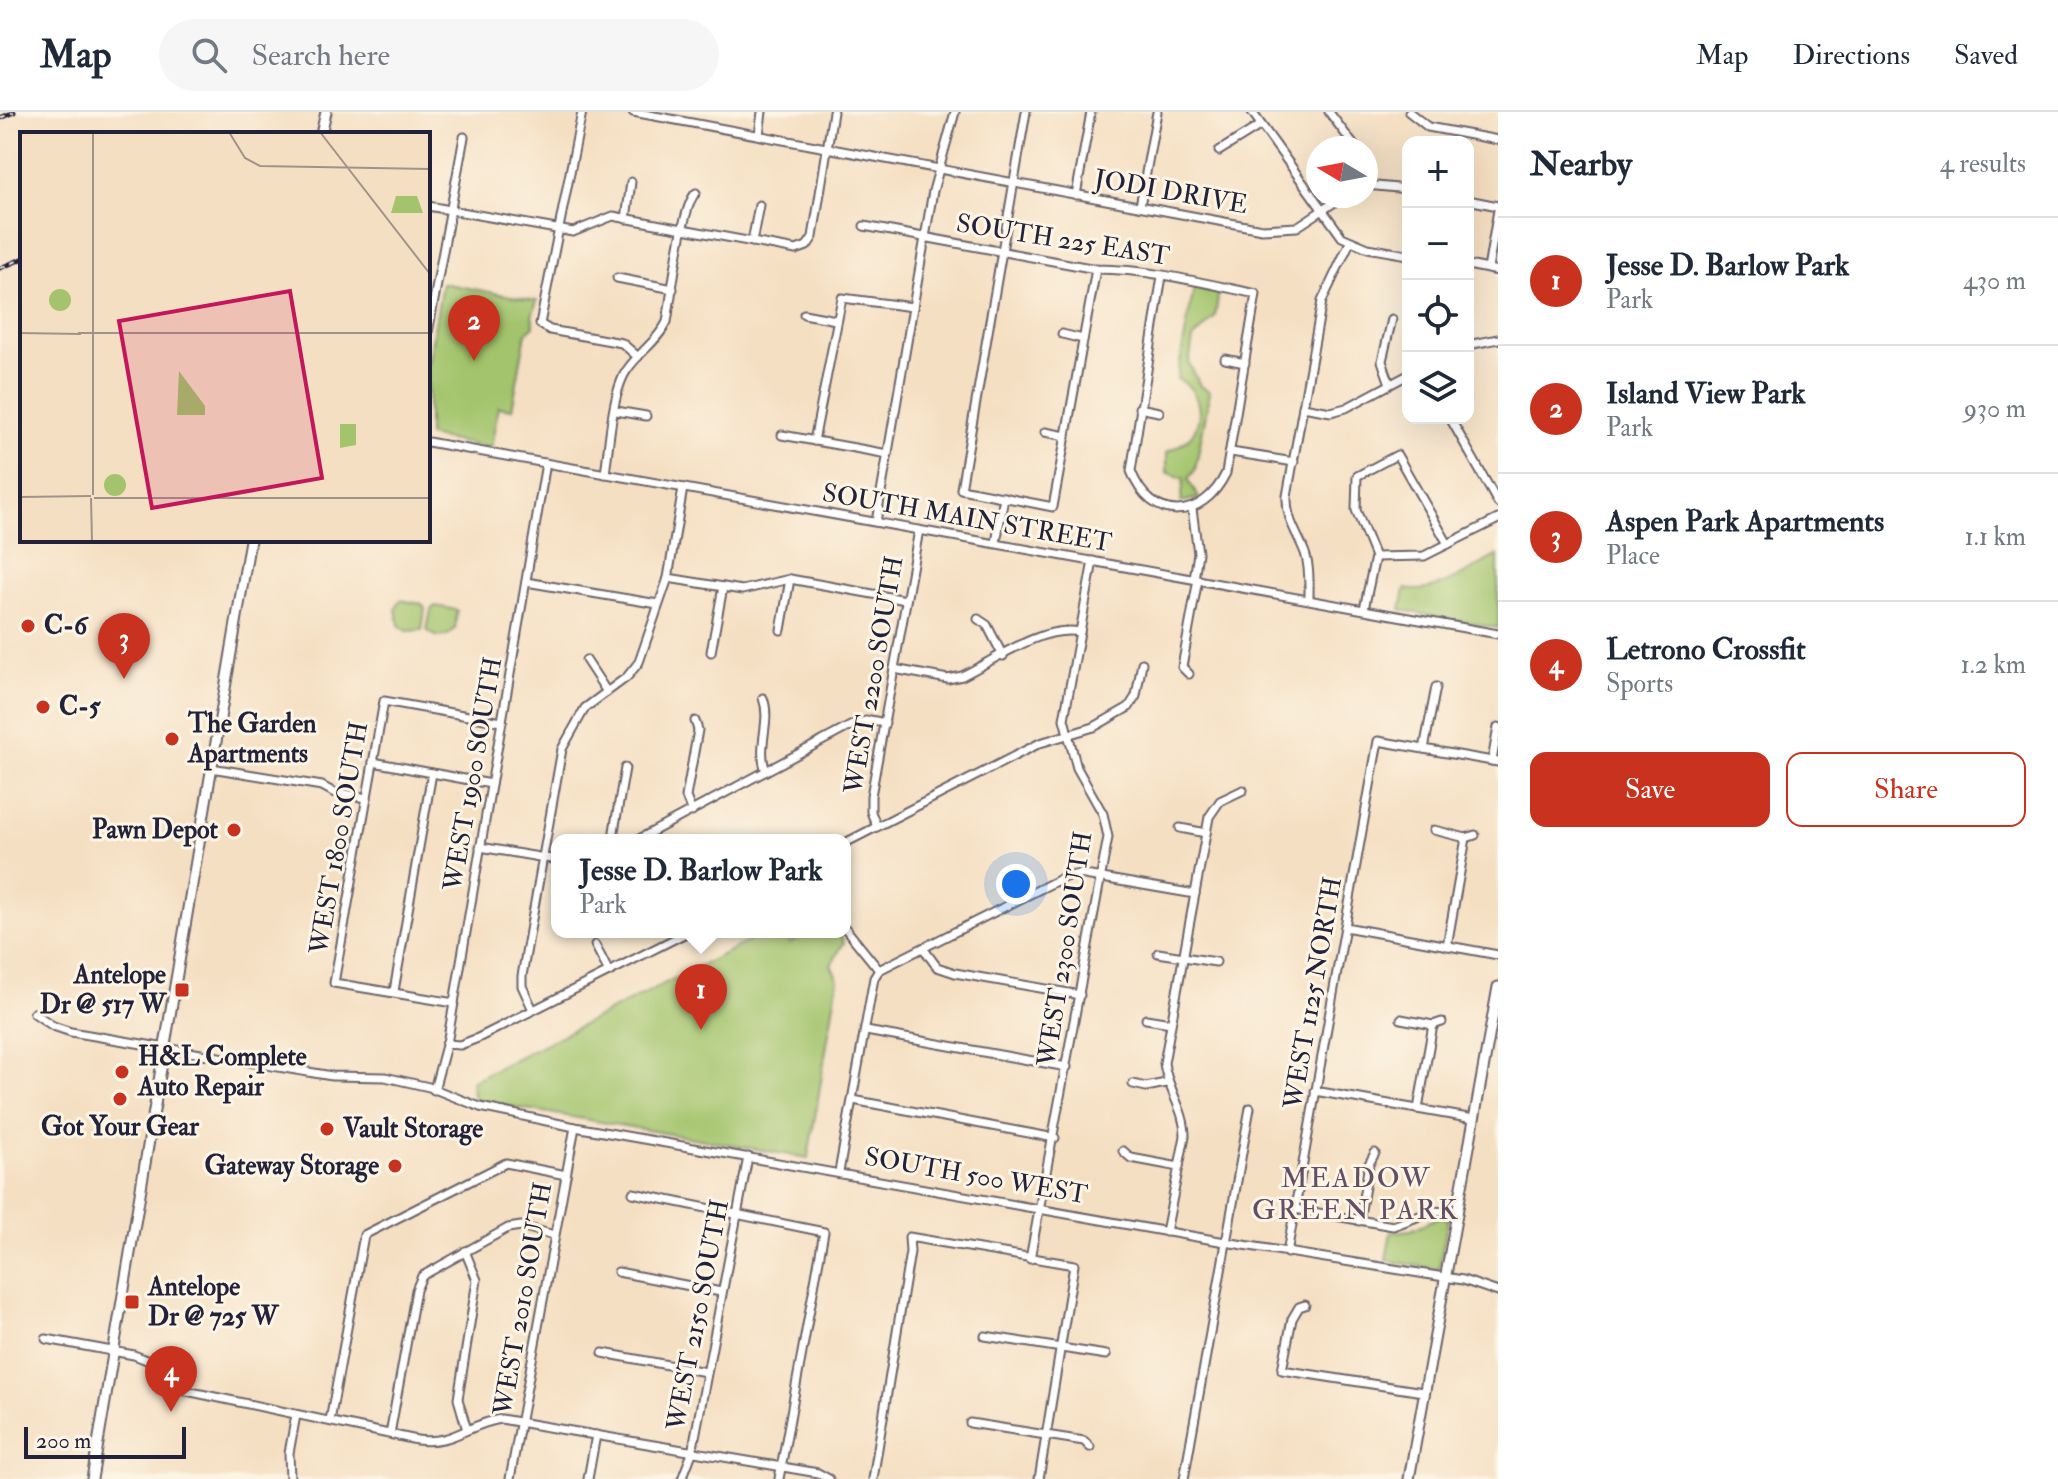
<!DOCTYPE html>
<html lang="en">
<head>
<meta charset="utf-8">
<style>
  body { margin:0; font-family:"IM FELL Double Pica",serif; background:#f6f6f7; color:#1f2937 }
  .controls { position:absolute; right:24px; top:24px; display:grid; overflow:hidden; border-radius:16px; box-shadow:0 8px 32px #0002 }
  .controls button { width:72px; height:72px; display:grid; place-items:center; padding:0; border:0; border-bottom:2px solid #e0e1e3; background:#fff; color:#1f2937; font:40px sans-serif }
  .compass { position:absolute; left:1306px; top:24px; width:72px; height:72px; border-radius:50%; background:#fff; box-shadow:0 8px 32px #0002; rotate:280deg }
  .scale { position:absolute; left:24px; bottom:20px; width:162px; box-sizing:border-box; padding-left:8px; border:4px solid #22223b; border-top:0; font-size:22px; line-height:28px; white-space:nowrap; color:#22223b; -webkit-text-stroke:6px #fcf5e5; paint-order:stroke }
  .you { position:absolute; left:1016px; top:772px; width:28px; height:28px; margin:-20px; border:6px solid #fff; border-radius:50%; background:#1a73e8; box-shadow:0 0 0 12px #1a73e833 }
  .badge { display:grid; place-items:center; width:52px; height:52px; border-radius:50%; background:#c8321e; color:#fff; font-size:26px; font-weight:700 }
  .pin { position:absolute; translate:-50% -66px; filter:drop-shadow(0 2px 4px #0008) }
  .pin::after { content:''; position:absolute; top:42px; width:28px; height:24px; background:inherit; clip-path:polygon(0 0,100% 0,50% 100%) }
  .popup { position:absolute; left:551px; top:722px; width:300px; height:104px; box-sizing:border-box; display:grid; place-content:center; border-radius:16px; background:#fff; filter:drop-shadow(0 2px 6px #0005); font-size:26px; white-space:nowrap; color:#747a83 }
  .popup b { font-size:30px; color:#1f2937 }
  .popup::after { content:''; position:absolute; left:50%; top:100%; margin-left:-16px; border:16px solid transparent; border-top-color:#fff }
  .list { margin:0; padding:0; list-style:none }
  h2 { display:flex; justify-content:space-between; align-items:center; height:104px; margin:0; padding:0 32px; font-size:34px }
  h2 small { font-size:26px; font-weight:400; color:#747a83 }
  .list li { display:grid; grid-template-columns:52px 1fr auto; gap:24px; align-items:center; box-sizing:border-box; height:128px; padding:0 32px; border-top:2px solid #e0e1e3 }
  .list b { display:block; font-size:30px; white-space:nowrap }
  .list p { margin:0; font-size:26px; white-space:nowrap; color:#747a83 }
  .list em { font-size:26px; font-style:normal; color:#747a83 }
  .actions { display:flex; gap:16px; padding:24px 32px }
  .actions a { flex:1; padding:18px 0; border:2px solid #c8321e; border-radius:16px; text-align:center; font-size:28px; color:#c8321e }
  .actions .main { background:#c8321e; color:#fff }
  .icon { flex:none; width:44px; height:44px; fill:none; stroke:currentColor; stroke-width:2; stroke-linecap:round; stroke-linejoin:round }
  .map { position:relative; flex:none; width:1498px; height:1367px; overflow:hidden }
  header { display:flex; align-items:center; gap:48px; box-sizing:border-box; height:112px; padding:0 40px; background:#fff; border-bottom:2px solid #e0e1e3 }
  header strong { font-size:38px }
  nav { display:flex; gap:44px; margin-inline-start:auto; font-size:28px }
  .search { width:560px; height:72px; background:#f6f6f7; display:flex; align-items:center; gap:20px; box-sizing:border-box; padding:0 28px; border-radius:44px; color:#747a83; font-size:30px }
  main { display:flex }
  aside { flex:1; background:#fff }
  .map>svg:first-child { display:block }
</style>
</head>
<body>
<header>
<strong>Map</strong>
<div class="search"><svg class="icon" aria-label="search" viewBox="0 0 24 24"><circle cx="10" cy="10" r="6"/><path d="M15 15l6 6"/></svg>Search here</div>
<nav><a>Map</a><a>Directions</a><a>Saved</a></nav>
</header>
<main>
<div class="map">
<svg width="1498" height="1367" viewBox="0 0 1498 1367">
  <rect width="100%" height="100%" fill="#fcf5e5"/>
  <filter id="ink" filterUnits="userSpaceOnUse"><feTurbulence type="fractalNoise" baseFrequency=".0125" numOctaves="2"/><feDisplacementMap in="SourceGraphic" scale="16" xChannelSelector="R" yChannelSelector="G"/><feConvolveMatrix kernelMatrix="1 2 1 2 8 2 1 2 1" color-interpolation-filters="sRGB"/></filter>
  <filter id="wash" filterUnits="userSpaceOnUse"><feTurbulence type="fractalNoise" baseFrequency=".006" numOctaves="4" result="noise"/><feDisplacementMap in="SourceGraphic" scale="32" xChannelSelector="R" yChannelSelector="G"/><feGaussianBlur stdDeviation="1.8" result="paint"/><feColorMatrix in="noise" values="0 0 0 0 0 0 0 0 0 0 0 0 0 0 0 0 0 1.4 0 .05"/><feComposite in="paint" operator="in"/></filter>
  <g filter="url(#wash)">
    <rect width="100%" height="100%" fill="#f5dfc2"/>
    <g fill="#a3c46c" stroke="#627354" stroke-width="2">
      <polygon points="442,171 537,189 532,204 534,214 526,221 512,297 498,295 491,336 428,324 428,253"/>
      <path d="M 1194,175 L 1219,179 L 1215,205 L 1193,227 L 1189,251 L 1200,274 L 1210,280 L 1195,358 L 1188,367 L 1199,386 L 1181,390 L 1184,367 L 1167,360 L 1167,340 C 1174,336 1184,332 1189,326 C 1206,307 1200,276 1177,267 Z"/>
      <path d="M 1498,443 L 1498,516 L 1401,498 L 1405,477 C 1435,484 1471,457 1498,443 Z"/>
      <polygon points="400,488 422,492 425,497 422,518 406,519 399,513 396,497"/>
      <path d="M 435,494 L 457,498 L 455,517 C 446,526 438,528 427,518 L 431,498 Z"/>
      <polygon points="767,820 783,820 790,831 809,820 838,820 844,830 831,853 838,867 808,1046 474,988 471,969"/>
      <polygon points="1439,1105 1448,1107 1439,1158 1386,1148 1391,1120 1411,1118"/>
    </g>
  </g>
  <g filter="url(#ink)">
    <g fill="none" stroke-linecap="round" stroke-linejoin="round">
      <g stroke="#6c646a" stroke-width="11">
        <g id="minor">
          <polyline points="582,0 540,212 550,218 622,231 638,245"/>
          <polyline points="633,0 1262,117 1297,115 1344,84"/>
          <polyline points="1026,0 961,377 1053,395 1096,157"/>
          <polyline points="1252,0 1342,125 1368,136 1408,143"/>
          <polyline points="1329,0 1356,36"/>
          <polyline points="1409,0 1428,15 1498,28"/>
          <polyline points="759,23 762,0"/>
          <polyline points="1219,39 1261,13"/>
          <polyline points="1366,59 1369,73"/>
          <polyline points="1366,73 1408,77"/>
          <polyline points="1076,83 1091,0"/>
          <polyline points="1468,88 1498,94"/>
          <polyline points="428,94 573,120 613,104 796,138 807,134 813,125 833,0"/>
          <polyline points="1140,94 1157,0"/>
          <polyline points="626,107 631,70"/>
          <path d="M 864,114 L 1096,157 C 1149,157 1204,171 1256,182 L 1226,361 C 1203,409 1151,412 1131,359 L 1162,164"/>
          <polyline points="752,130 759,93"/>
          <polyline points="1468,153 1498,159"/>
          <polyline points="1488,157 1498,98"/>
          <polyline points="617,166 673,177"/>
          <polyline points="804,202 836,208"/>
          <polyline points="428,221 464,25"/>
          <polyline points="1062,222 1083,227"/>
          <polyline points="1468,233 1498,227"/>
          <polyline points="1225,247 1245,251"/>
          <polyline points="1390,272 1382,249 1392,207"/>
          <polyline points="1303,295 1331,300 1346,296 1408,263"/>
          <polyline points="1139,296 1159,300"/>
          <polyline points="616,299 646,304"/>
          <polyline points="1450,306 1498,391"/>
          <polyline points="1045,320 1066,324"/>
          <polyline points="782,323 888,342"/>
          <polyline points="814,329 842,186 913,195"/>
          <polyline points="428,330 1498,522"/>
          <polyline points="1231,340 1294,350"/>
          <path d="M 605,362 C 609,335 612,279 627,258 C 639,240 657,230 667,210 C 671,187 682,91 696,81"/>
          <polyline points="1192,397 1198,441 1194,467"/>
          <polyline points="876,410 933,79 955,0"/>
          <polyline points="996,431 1004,385"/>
          <polyline points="1375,445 1424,444 1498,407"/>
          <polyline points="668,466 742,478 790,467 906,488"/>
          <polyline points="526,470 658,492"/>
          <path d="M 1309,487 C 1309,472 1310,455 1305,441 C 1297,420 1286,408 1287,384 L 1322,189 L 1350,130"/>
          <polyline points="1364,497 1375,445 1356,398 1357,364 1397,343 1448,432"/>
          <polyline points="978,507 987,513 1003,544"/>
          <polyline points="781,518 790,467"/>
          <polyline points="711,540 723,475"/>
          <polyline points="586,548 607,580"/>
          <path d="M 894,557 L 948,567 L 962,564 C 997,547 1041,513 1080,520"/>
          <polyline points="1189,562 1182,555 1198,467"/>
          <path d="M 763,586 C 772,610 756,634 766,659"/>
          <polyline points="1424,637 1436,575"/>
          <polyline points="1492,649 1498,615"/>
          <polyline points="373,650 491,672"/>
          <polyline points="211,656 322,674 333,680 367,686"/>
          <polyline points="692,700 686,685 698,618 695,609"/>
          <polyline points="877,715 871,700 871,684 919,418"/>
          <polyline points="1180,716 1206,721"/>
          <polyline points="1434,718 1466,726 1475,723"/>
          <polyline points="615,728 614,719 625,656"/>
          <polyline points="637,728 854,612 870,608 885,611"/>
          <polyline points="845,731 1040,631 1094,615 1129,595 1136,584 1142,551"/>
          <polyline points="480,735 557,748"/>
          <polyline points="1345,815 1498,843"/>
          <polyline points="845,816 879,858"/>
          <polyline points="595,833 609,860"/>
          <polyline points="1447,834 1466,726"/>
          <polyline points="923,836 937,855 955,861 1080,883"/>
          <polyline points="1158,841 1216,850"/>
          <polyline points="879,858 1062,766 1079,762 1195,782"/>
          <polyline points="394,879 432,661"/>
          <polyline points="454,891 334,871 384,589 502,610"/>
          <polyline points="533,898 522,874 522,864 562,637 585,596 627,565 639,550 668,466 683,376"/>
          <polyline points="34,901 53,914 71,920 332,964 385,965 429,975 480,995 575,1015 1225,1130 1463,1168 1498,1180"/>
          <polyline points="1146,907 1171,911"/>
          <polyline points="1401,907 1433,913 1442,910"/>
          <polyline points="866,919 1067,955"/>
          <polyline points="446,932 460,933 478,926 688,820"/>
          <polyline points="1133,972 1146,975 1166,971"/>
          <polyline points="434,978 448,926 546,351"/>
          <polyline points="1315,979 1474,1007"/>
          <polyline points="853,988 1055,1026"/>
          <polyline points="1418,997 1433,913"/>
          <polyline points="1123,1039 1131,1046 1179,1055"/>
          <polyline points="839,1060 874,866 879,858"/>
          <polyline points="633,1081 824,1120 779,1367"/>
          <polyline points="1295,1097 1393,1114 1433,1099 1458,1101"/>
          <polyline points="1359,1109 1369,1052 1375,1041"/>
          <path d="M 1166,1120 L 1185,1024 C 1185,997 1167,977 1164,951 L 1209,705 L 1220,689 L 1243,678"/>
          <polyline points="465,1139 477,1168 458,1287 467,1318"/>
          <polyline points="1287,1141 1378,629 1498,650"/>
          <polyline points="1030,1147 1108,725 1103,702 1077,656 1064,607 1093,449"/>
          <polyline points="618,1160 721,1180"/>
          <polyline points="1305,1193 1299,1195 1292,1207 1282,1258 1423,1280"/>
          <polyline points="985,1224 1106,1243"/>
          <path d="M 46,1227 L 134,1243 L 149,1249 L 182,1278 L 417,1328 C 454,1333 467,1312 501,1307 L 818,1361 L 829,1367"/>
          <polyline points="603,1241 706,1260"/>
          <polyline points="330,1309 364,1123 506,1051 566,1063"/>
          <polyline points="970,1311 1084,1329 1090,1335"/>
          <polyline points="390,1322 416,1178 422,1164 508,1116 521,1114 554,1123"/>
          <polyline points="290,1367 289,1341 296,1303"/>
          <polyline points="510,1367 575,1015"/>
          <polyline points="588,1367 596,1323"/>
          <polyline points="682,1367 692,1341 748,1045"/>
          <polyline points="873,1367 910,1140 909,1125 1074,1153 1039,1367"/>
          <polyline points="1184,1367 1250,996"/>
        </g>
      </g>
      <g stroke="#6c646a" stroke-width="13">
        <g id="major">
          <polyline points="321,22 326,0"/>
          <polyline points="92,1367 250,428"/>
          <polyline points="1409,1367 1498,875"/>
        </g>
      </g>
      <use href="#minor" stroke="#fff" stroke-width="7"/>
      <use href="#major" stroke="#fff" stroke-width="9"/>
      <g stroke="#22223b" stroke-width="5">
        <g id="rail">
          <polyline points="0,6 14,0"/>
          <polyline points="0,156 22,147"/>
        </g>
      </g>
      <use href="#rail" stroke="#fcf5e5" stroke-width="2" stroke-dasharray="6" stroke-linecap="butt"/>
    </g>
  </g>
  <g fill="#c8321e" stroke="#fcf5e5" stroke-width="3">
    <circle cx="28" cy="514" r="8"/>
    <circle cx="43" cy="595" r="8"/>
    <circle cx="172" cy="627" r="8"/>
    <circle cx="234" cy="718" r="8"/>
    <rect x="174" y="870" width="16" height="16" rx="4"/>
    <circle cx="122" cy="960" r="8"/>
    <circle cx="120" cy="987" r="8"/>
    <circle cx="327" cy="1017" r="8"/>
    <circle cx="395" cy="1054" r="8"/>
    <rect x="124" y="1182" width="16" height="16" rx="4"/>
  </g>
  <g text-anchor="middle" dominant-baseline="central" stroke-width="6" stroke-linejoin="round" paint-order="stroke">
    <g font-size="26" fill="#22223b" stroke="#fcf5e5">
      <text transform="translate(1171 80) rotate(10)">JODI DRIVE</text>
      <text transform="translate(1063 128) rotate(9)">SOUTH 225 EAST</text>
      <text transform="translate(967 406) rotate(10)">SOUTH MAIN STREET</text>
      <text transform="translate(874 563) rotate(-80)">WEST 2200 SOUTH</text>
      <text transform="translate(473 662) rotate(-80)">WEST 1900 SOUTH</text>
      <text transform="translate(339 726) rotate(-80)">WEST 1800 SOUTH</text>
      <text transform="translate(1065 837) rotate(-81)">WEST 2300 SOUTH</text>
      <text transform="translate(1313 881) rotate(-80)">WEST 1125 NORTH</text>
      <text transform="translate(976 1064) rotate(10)">SOUTH 500 WEST</text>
      <text transform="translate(523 1187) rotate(-80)">WEST 2010 SOUTH</text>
      <text transform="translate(698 1203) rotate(-79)">WEST 2150 SOUTH</text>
    </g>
    <g font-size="26" font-weight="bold" fill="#22223b" stroke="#fcf5e5" text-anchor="start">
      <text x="44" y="514">C-6</text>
      <text x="59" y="595">C-5</text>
      <text x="188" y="612">The Garden<tspan x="188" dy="30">Apartments</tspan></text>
      <text x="218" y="718" text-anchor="end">Pawn Depot</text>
      <text x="166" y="863" text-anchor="end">Antelope<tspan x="166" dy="30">Dr @ 517 W</tspan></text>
      <text x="138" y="945">H&amp;L Complete<tspan x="138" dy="30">Auto Repair</tspan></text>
      <text x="120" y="1015" text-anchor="middle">Got Your Gear</text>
      <text x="343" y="1017">Vault Storage</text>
      <text x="379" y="1054" text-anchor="end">Gateway Storage</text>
      <text x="148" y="1175">Antelope<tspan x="148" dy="30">Dr @ 725 W</tspan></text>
    </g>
    <g font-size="28" letter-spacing="2" fill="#644e65" stroke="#fcf5e5">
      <text x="1356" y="1066">MEADOW<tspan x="1356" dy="32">GREEN PARK</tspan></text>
    </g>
  </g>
  <g transform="translate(20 20)">
    <rect width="410" height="410" fill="#f5dfc2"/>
    <path d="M 376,64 L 397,64 L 403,81 L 371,81 ZM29 168a11 11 0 1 1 22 0a11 11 0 1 1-22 0ZM 159,239 L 185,274 L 185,283 L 157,283 ZM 320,292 L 336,292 L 336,313 L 320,316 ZM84 353a11 11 0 1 1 22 0a11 11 0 1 1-22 0Z" fill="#a3c46c"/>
    <path fill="none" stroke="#a1938c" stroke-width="2" d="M 209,0 L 225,26 L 240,34 L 410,37M 300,0 L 410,142M 0,201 L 61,202M 58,201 L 410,201M 73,363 L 73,0M 0,365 L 71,364M 71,366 L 72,410M 74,366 L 410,366"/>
    <path fill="#c2185b" fill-opacity="0.15" stroke="#c2185b" stroke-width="4" d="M 270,159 L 302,346 L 132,376 L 99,189 Z"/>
    <rect width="410" height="410" fill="none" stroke="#22223b" stroke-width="4"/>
  </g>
</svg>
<div class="controls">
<button>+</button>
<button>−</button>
<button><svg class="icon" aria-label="locate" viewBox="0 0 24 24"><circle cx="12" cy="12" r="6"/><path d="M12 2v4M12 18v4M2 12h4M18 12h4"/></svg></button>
<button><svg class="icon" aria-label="layers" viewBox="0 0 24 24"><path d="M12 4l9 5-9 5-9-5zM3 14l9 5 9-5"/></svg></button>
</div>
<svg class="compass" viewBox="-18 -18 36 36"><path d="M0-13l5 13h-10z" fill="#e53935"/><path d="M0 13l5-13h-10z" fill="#747a83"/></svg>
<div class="scale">200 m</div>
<div class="you"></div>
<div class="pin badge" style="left:701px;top:918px">1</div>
<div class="popup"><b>Jesse D. Barlow Park</b>Park</div>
<div class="pin badge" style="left:474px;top:249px">2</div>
<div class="pin badge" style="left:124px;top:567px">3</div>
<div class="pin badge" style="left:171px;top:1300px">4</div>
</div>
<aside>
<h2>Nearby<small>4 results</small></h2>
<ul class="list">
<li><span class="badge">1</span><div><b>Jesse D. Barlow Park</b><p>Park</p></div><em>430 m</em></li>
<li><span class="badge">2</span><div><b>Island View Park</b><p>Park</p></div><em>930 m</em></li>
<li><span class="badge">3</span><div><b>Aspen Park Apartments</b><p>Place</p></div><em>1.1 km</em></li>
<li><span class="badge">4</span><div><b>Letrono Crossfit</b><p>Sports</p></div><em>1.2 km</em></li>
</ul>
<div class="actions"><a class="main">Save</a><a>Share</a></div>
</aside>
</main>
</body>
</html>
